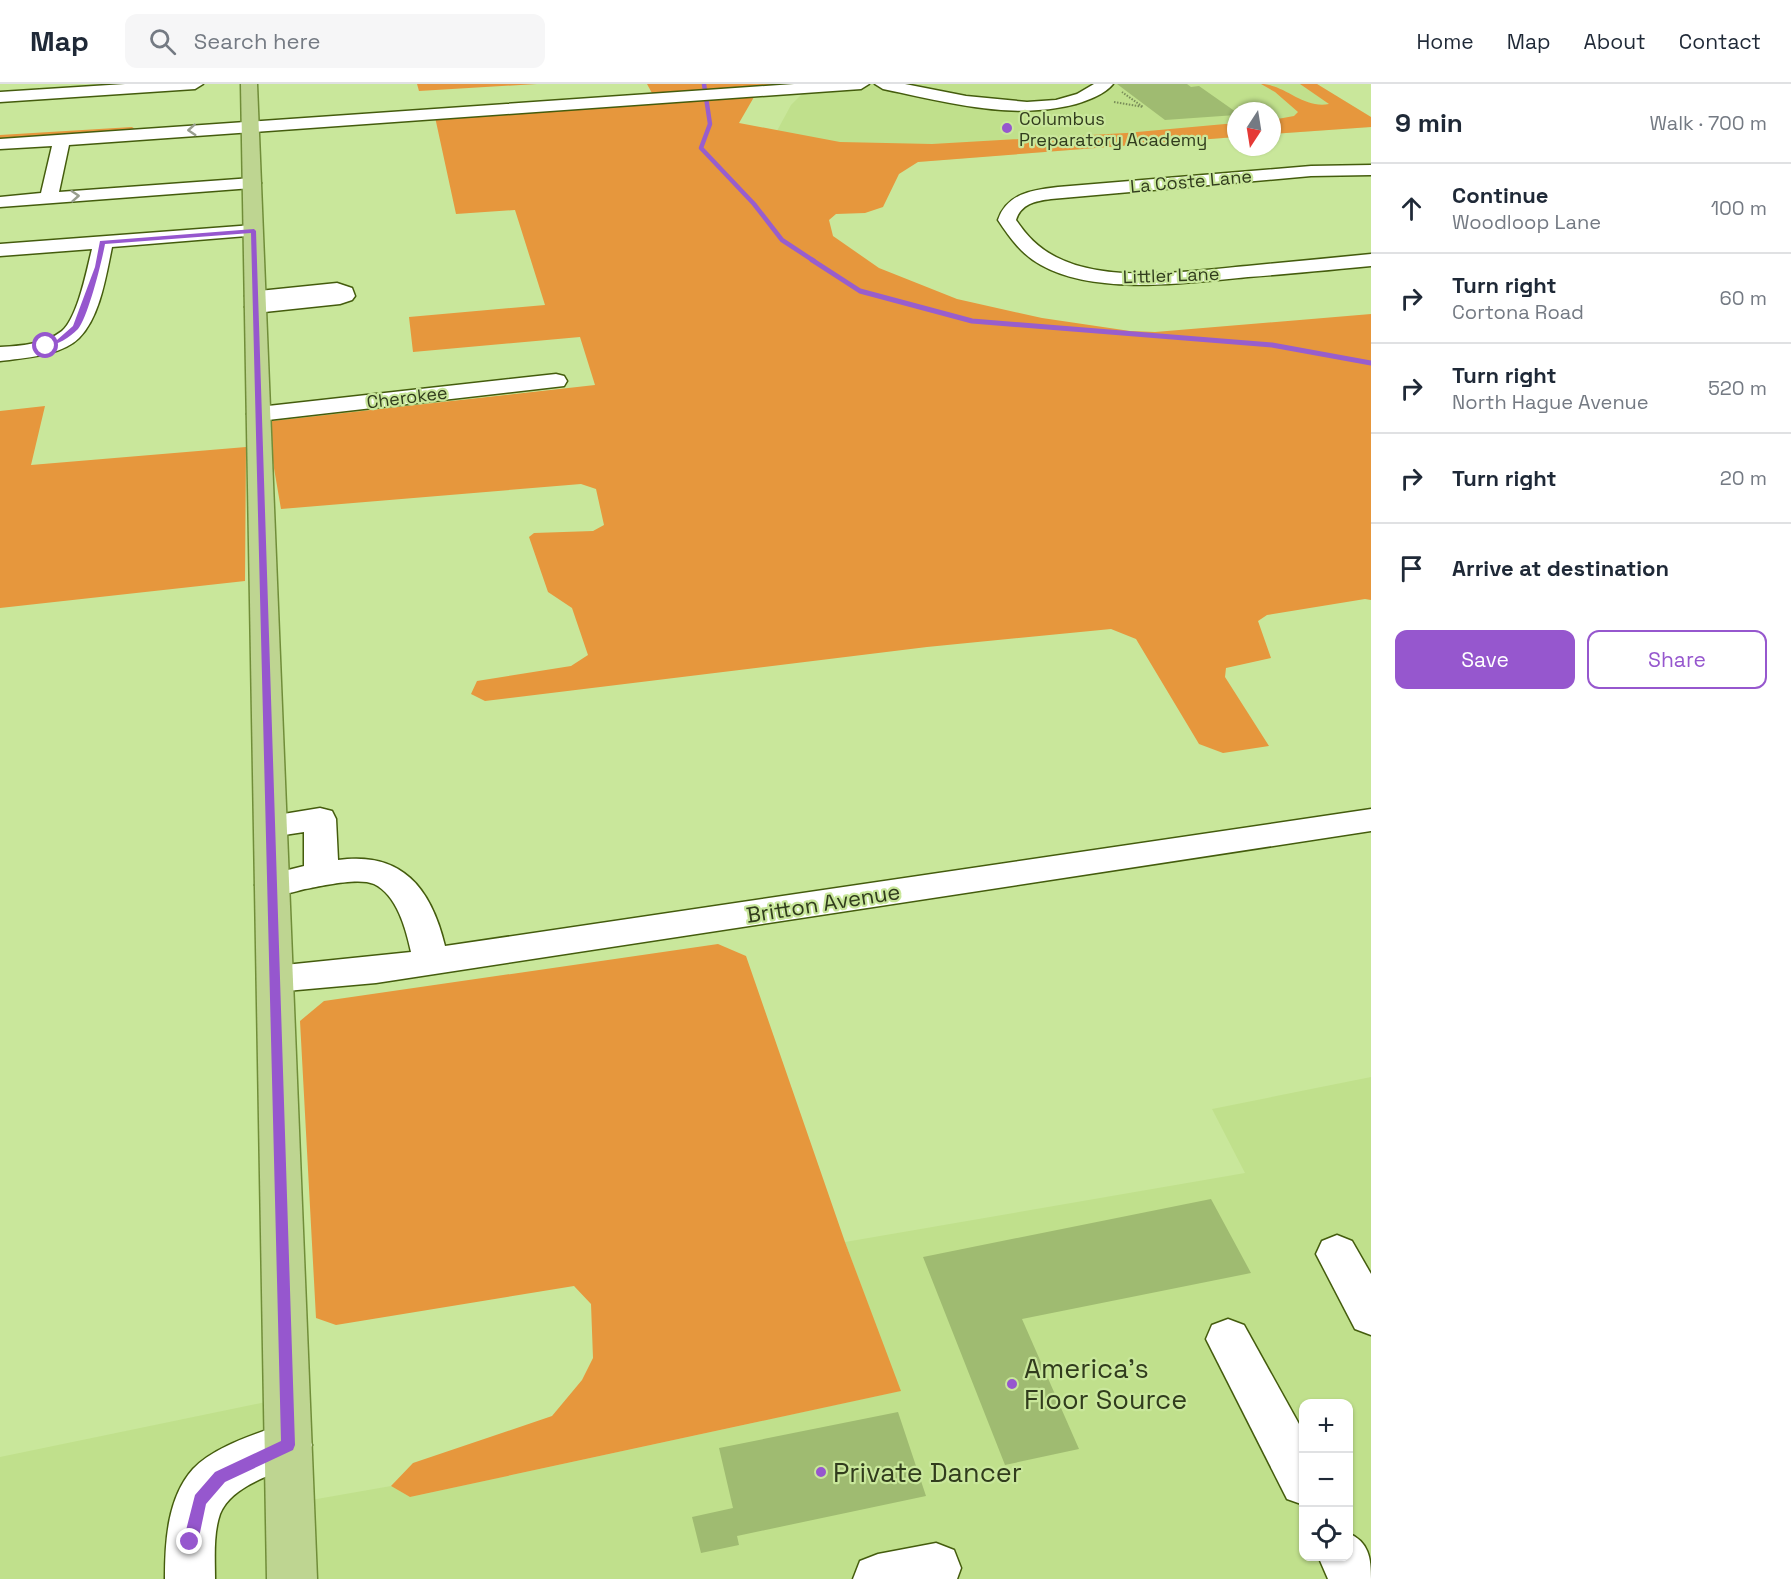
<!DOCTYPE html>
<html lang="en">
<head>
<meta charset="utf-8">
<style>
  body { margin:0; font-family:"Space Grotesk",sans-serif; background:#f6f6f7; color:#1f2937 }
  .controls { position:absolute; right:18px; bottom:18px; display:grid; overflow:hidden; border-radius:12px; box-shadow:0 2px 4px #0004 }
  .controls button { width:54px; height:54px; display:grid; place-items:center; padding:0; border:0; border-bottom:2px solid #e0e1e3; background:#fff; color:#1f2937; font:30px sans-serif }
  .compass { position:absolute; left:1227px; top:18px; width:54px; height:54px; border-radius:50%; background:#fff; box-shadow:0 2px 4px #0004; rotate:192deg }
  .stop { position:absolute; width:18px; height:18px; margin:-14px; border:4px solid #9657ce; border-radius:50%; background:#fff }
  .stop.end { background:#9657ce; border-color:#fff; box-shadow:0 2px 6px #0008 }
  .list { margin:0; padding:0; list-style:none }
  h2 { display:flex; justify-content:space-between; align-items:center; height:78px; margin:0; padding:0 24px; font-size:26px }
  h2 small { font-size:20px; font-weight:400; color:#747a83 }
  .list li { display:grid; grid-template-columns:39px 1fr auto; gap:18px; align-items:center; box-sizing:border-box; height:90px; padding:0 24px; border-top:2px solid #e0e1e3 }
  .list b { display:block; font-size:22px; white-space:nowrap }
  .list p { margin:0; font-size:20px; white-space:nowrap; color:#747a83 }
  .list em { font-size:20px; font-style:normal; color:#747a83 }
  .actions { display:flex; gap:12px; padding:18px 24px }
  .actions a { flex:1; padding:14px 0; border:2px solid #9657ce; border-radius:12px; text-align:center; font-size:21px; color:#9657ce }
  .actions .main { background:#9657ce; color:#fff }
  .icon { flex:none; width:33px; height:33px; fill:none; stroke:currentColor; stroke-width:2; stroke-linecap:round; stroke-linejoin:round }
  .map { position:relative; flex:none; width:1371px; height:1495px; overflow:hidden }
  header { display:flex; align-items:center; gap:36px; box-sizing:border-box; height:84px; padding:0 30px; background:#fff; border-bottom:2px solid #e0e1e3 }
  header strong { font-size:28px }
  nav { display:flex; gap:33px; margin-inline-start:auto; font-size:21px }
  .search { width:420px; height:54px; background:#f6f6f7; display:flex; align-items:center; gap:15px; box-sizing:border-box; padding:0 21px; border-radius:12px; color:#747a83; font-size:22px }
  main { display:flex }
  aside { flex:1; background:#fff }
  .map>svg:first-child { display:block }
</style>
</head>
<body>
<header>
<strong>Map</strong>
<div class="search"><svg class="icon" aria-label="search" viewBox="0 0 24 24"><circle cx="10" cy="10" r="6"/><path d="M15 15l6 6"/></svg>Search here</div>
<nav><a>Home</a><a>Map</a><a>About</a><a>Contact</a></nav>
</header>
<main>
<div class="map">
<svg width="1371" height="1495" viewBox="0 0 1371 1495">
  <rect width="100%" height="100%" fill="#c9e79b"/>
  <g fill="#c0e08c" fill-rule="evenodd">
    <polygon points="812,0 1317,0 1371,33 1371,43 1272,50 1272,27 1236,27 1236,53 777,89 773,58 778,45 791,21"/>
    <path d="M 1371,993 L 1371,1495 L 0,1495 L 0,1373 L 285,1314 L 294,1419 L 391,1402 L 410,1413 L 900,1307 L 845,1158 L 1245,1089 L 1212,1025 ZM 1304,1320 L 1348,1320 L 1348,1472 L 1304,1472 Z"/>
  </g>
  <g fill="#e6973d">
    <polygon points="417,0 537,0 419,7"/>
    <polygon points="647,0 807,0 653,11"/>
    <path d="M 1261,0 C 1285,0 1303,25 1329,20 L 1300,0 L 1317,0 L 1371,33 L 1371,43 L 1272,50 L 1272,36 L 1294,32 L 1298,28 L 1275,8 Z"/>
    <polygon points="747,11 754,13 739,39 840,58 932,60 1126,49 1236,39 1236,53 918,78 899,90 883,123 865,129 836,130 829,136 833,152 879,184 957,215 1042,234 1130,247 1155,248 1371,230 1371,516 1365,515 1267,531 1258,537 1271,574 1226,584 1225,593 1269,662 1223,669 1199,660 1136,555 1111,545 927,563 485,617 471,610 477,597 571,582 588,571 572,524 548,508 529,453 534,449 593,447 604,441 596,405 581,400 281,425 270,361 272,337 595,301 580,253 413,268 409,233 545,221 515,126 456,130 435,33"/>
    <polygon points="132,43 135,45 0,54 0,51"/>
    <polygon points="45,322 31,381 246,363 245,497 0,524 0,327"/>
    <polygon points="718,860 746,872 845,1158 901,1307 410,1413 391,1402 413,1379 552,1332 582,1296 593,1274 591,1220 574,1202 336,1241 316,1234 300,937 324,917"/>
  </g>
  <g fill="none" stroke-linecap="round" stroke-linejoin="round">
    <polyline stroke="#985ecd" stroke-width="4.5" points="704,0 710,40 701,64 754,120 782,156 814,177"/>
    <polyline stroke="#985ecd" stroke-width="5" points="812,176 860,207 972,237 1272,261 1371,279"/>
  </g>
  <g fill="#9fbb71">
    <polygon points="1117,0 1187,0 1191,3 1199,2 1236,28 1236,31 1165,36"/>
    <polygon points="1211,1115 1251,1189 1022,1235 1079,1365 1005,1381 923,1173"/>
    <polygon points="898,1328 926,1412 737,1452 739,1461 701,1469 692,1433 733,1424 719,1364"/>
  </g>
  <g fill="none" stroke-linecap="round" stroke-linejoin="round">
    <g stroke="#445c0d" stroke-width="3">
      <g id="minor">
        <polygon points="125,0 203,0 195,5 0,18 0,8"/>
        <polygon points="794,0 869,0 861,5 69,61 59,108 252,94 258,95 261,99 258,103 252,104 0,123 0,113 41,109 52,62 0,65 0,55"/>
        <path d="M 875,0 L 905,0 L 966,12 L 1027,18 L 1056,16 L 1077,10 L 1094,0 L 1113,0 C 1105,10 1089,16 1076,20 C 1012,37 946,18 883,5 Z"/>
        <path d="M 1371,81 L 1371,91 L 1311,92 L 1051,115 C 1035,117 1021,120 1016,136 C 1027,152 1038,164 1056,173 C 1108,200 1191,187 1247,182 C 1288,178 1330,174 1371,170 L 1371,182 C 1330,186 1289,190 1248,193 C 1188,199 1096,212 1041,181 C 1021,170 1010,154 998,136 C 1007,109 1033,106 1058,103 L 1311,82 Z"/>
        <path d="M 253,141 L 260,143 L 262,147 L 260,151 L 112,163 C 106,192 100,233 79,254 C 61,272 24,274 0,277 L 0,263 C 21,262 45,260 62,247 C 78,233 87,185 92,165 L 0,172 L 0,160 Z"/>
        <polygon points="337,199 352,204 355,212 352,216 340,220 255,229 248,227 245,223 252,217 245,212 248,208"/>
        <polygon points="556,290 564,292 567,297 564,302 259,337 251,335 247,330 251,325 259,323"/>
        <path d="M 320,724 L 332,727 L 336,735 L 338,776 C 402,767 431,804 445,862 L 1371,725 L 1371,747 L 376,899 L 275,908 L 262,905 L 257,895 L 262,885 L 275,882 L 411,868 C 406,845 397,811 374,800 C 359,793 321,802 305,805 C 289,809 276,814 260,809 L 255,801 L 260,793 L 304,782 L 304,748 L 271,753 L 259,750 L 255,742 L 259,734 Z"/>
        <polygon points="1337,1151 1352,1157 1371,1190 1371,1251 1355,1245 1316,1170 1322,1157"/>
        <polygon points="1228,1235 1244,1241 1304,1349 1304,1421 1287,1415 1206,1255 1212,1241"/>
        <path d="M 288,1338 L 305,1345 L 312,1361 L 305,1377 C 278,1389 232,1400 220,1430 C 213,1450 215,1475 215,1495 L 165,1495 C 165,1459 167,1414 193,1385 C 216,1361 258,1350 288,1338 Z"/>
        <path d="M 1348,1449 C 1369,1458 1371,1474 1371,1495 L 1328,1495 L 1318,1472 L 1348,1472 Z"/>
        <polygon points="936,1459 954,1466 961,1484 957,1495 853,1495 860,1477 878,1470"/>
      </g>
    </g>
    <g stroke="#708d39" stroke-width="3">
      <polygon id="major" points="241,0 257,0 317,1495 267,1495"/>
    </g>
    <polyline stroke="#798d59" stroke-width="2" stroke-dasharray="1.5 1.5" stroke-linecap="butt" points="1114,18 1143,23 1122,8"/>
    <use href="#minor" fill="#fff" fill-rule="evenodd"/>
    <use href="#major" fill="#bed591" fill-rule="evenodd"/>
  </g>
  <defs><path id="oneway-chevron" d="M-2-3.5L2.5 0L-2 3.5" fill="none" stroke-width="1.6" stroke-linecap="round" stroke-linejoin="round" transform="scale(1.5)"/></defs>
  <g stroke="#989e8e">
    <use href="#oneway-chevron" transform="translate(192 46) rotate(176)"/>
    <use href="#oneway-chevron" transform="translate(75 112) rotate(-4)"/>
  </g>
  <path fill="#9657ce" d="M 254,145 L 256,147 L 295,1361 L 293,1366 L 225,1398 L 206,1420 L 198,1458 L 195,1463 L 190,1465 L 185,1463 L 183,1458 L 195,1411 L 215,1388 L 281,1357 L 251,149 L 105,160 C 102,177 88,233 78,245 C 69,254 58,260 46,264 L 43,262 L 57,256 L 73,242 L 95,183 L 100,157 Z"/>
  <g fill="#9657ce" stroke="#c9e79b" stroke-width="2">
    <circle cx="1007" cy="44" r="6"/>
    <circle cx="1012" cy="1300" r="6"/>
    <circle cx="821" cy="1388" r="6"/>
  </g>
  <g text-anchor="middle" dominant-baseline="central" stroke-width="4.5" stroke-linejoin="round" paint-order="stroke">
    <g font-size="18" fill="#313c1d" stroke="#c9e79b" text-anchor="start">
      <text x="1019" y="34">Columbus<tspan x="1019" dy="21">Preparatory Academy</tspan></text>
    </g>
    <g font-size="18" fill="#313c1d" stroke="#c9e79b">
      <text transform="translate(1191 97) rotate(-5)">La Coste Lane</text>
      <text transform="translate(1171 191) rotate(-2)">Littler Lane</text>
      <text transform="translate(407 313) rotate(-7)">Cherokee</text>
    </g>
    <g font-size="22" fill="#313c1d" stroke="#c9e79b">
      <text transform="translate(823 819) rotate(-9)">Britton Avenue</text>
    </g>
    <g font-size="27" fill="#313c1d" stroke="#c9e79b" text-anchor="start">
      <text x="1024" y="1284">America's<tspan x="1024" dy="31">Floor Source</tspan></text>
      <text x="833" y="1388">Private Dancer</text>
    </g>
  </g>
</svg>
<div class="controls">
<button>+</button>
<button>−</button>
<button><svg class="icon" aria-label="locate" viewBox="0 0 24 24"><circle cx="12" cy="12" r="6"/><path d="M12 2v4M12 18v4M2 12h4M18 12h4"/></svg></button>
</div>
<svg class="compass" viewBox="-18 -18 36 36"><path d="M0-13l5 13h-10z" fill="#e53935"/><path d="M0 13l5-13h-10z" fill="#747a83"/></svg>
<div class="stop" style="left:46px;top:262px"></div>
<div class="stop end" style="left:190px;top:1458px"></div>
</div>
<aside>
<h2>9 min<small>Walk · 700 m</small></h2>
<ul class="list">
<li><svg class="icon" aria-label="ahead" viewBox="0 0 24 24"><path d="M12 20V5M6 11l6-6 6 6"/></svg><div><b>Continue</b><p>Woodloop Lane</p></div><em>100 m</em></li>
<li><svg class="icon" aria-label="right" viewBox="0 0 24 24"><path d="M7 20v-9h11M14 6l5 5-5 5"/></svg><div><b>Turn right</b><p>Cortona Road</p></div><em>60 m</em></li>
<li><svg class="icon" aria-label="right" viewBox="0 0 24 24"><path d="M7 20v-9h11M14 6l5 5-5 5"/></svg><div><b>Turn right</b><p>North Hague Avenue</p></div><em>520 m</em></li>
<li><svg class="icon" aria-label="right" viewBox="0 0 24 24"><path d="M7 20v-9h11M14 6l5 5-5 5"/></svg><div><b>Turn right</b></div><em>20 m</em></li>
<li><svg class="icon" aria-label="arrive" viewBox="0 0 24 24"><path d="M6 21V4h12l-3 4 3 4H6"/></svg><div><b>Arrive at destination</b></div></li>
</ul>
<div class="actions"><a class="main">Save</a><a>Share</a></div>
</aside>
</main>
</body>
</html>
